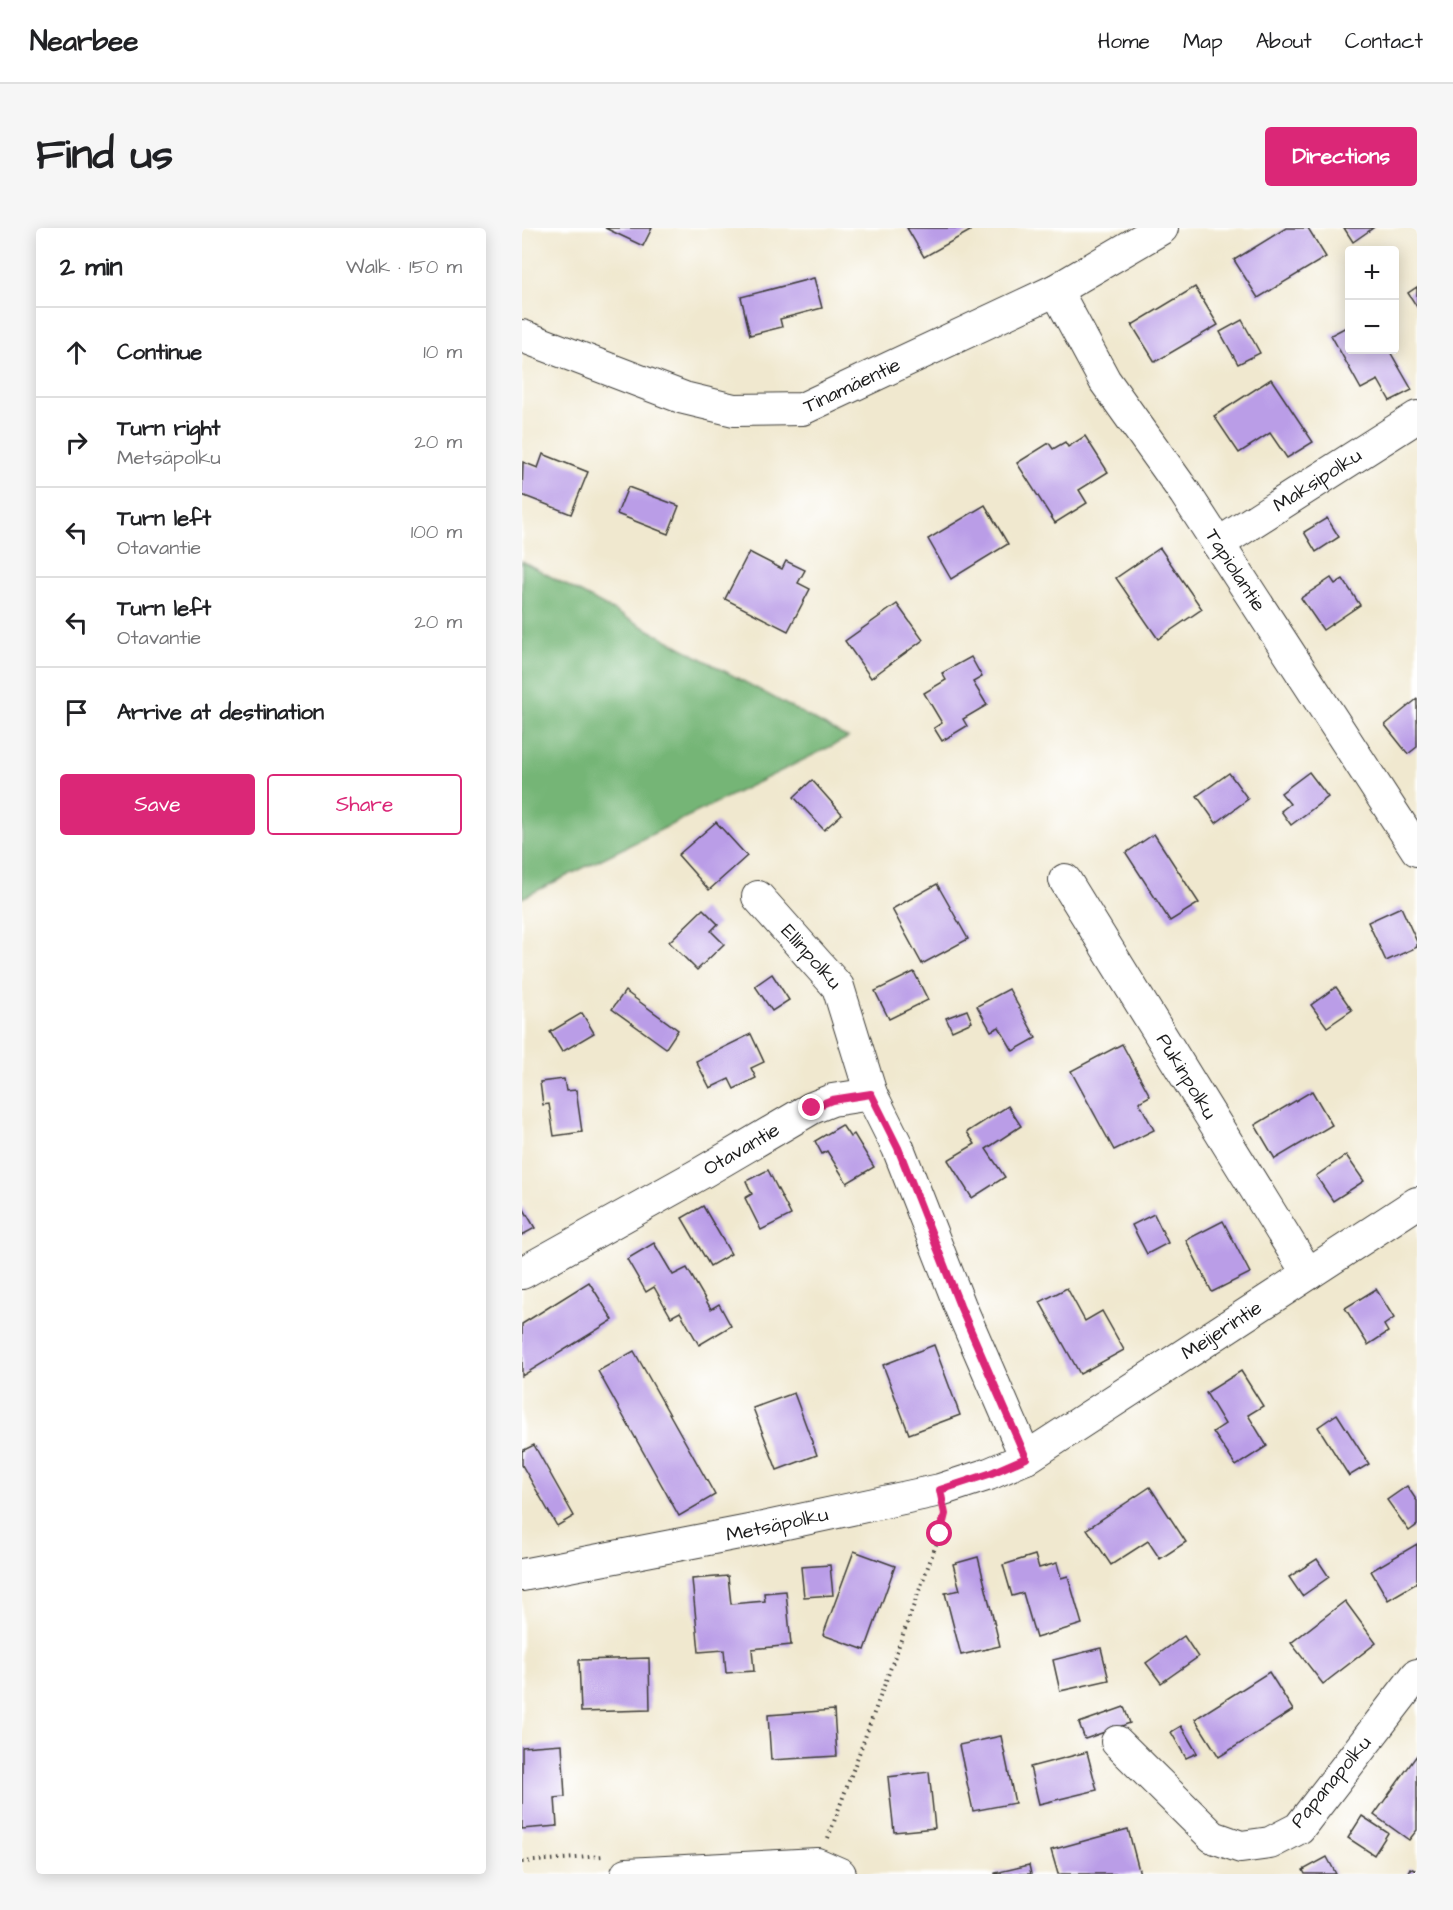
<!DOCTYPE html>
<html lang="en">
<head>
<meta charset="utf-8">
<style>
  body { margin:0; font-family:"Architects Daughter",sans-serif; background:#f6f6f6; color:#202124 }
  .controls { position:absolute; right:18px; top:18px; display:grid; overflow:hidden; border-radius:6px; box-shadow:0 3px 15px #0003 }
  .controls button { width:54px; height:54px; display:grid; place-items:center; padding:0; border:0; border-bottom:2px solid #e0e0e0; background:#fff; color:#202124; font:30px sans-serif }
  .stop { position:absolute; width:18px; height:18px; margin:-14px; border:4px solid #db2777; border-radius:50%; background:#fff }
  .stop.end { background:#db2777; border-color:#fff; box-shadow:0 2px 6px #0008 }
  .list { margin:0; padding:0; list-style:none }
  h2 { display:flex; justify-content:space-between; align-items:center; height:78px; margin:0; padding:0 24px; font-size:26px }
  h2 small { font-size:20px; font-weight:400; color:#757577 }
  .list li { display:grid; grid-template-columns:39px 1fr auto; gap:18px; align-items:center; box-sizing:border-box; height:90px; padding:0 24px; border-top:2px solid #e0e0e0 }
  .list b { display:block; font-size:22px; white-space:nowrap }
  .list p { margin:0; font-size:20px; white-space:nowrap; color:#757577 }
  .list em { font-size:20px; font-style:normal; color:#757577 }
  .actions { display:flex; gap:12px; padding:18px 24px }
  .actions a { flex:1; padding:14px 0; border:2px solid #db2777; border-radius:6px; text-align:center; font-size:21px; color:#db2777 }
  .actions .main { background:#db2777; color:#fff }
  .icon { flex:none; width:33px; height:33px; fill:none; stroke:currentColor; stroke-width:2; stroke-linecap:round; stroke-linejoin:round }
  .map { position:relative; flex:none; width:895px; height:1646px; overflow:hidden; border-radius:6px }
  header { display:flex; align-items:center; gap:36px; box-sizing:border-box; height:84px; padding:0 30px; background:#fff; border-bottom:2px solid #e0e0e0 }
  header strong { font-size:28px }
  nav { display:flex; gap:33px; margin-inline-start:auto; font-size:21px }
  .intro { display:flex; align-items:center; justify-content:space-between; box-sizing:border-box; height:144px; padding:0 36px }
  h1 { margin:0; font-size:42px }
  .button { padding:15px 27px; border-radius:6px; background:#db2777; color:#fff; font-size:21px; font-weight:700 }
  main { display:flex; gap:36px; padding:0 36px }
  aside { flex:1; background:#fff; border-radius:6px; box-shadow:0 3px 15px #0003 }
  .map>svg:first-child { display:block }
</style>
</head>
<body>
<header>
<strong>Nearbee</strong>
<nav><a>Home</a><a>Map</a><a>About</a><a>Contact</a></nav>
</header>
<div class="intro"><h1>Find us</h1><a class="button">Directions</a></div>
<main>
<aside>
<h2>2 min<small>Walk · 150 m</small></h2>
<ul class="list">
<li><svg class="icon" aria-label="ahead" viewBox="0 0 24 24"><path d="M12 20V5M6 11l6-6 6 6"/></svg><div><b>Continue</b></div><em>10 m</em></li>
<li><svg class="icon" aria-label="right" viewBox="0 0 24 24"><path d="M7 20v-9h11M14 6l5 5-5 5"/></svg><div><b>Turn right</b><p>Metsäpolku</p></div><em>20 m</em></li>
<li><svg class="icon" aria-label="left" viewBox="0 0 24 24"><path d="M17 20v-9H6M10 6l-5 5 5 5"/></svg><div><b>Turn left</b><p>Otavantie</p></div><em>100 m</em></li>
<li><svg class="icon" aria-label="left" viewBox="0 0 24 24"><path d="M17 20v-9H6M10 6l-5 5 5 5"/></svg><div><b>Turn left</b><p>Otavantie</p></div><em>20 m</em></li>
<li><svg class="icon" aria-label="arrive" viewBox="0 0 24 24"><path d="M6 21V4h12l-3 4 3 4H6"/></svg><div><b>Arrive at destination</b></div></li>
</ul>
<div class="actions"><a class="main">Save</a><a>Share</a></div>
</aside>
<div class="map">
<svg width="895" height="1646" viewBox="0 0 895 1646">
  <rect width="100%" height="100%" fill="#fff"/>
  <filter id="ink" filterUnits="userSpaceOnUse"><feTurbulence type="fractalNoise" baseFrequency=".0167" numOctaves="2"/><feDisplacementMap in="SourceGraphic" scale="12" xChannelSelector="R" yChannelSelector="G"/><feConvolveMatrix kernelMatrix="1 2 1 2 8 2 1 2 1" color-interpolation-filters="sRGB"/></filter>
  <filter id="wash" filterUnits="userSpaceOnUse"><feTurbulence type="fractalNoise" baseFrequency=".008" numOctaves="4" result="noise"/><feDisplacementMap in="SourceGraphic" scale="24" xChannelSelector="R" yChannelSelector="G"/><feGaussianBlur stdDeviation="1.35" result="paint"/><feColorMatrix in="noise" values="0 0 0 0 0 0 0 0 0 0 0 0 0 0 0 0 0 1.4 0 .05"/><feComposite in="paint" operator="in"/></filter>
  <g filter="url(#wash)">
    <rect width="100%" height="100%" fill="#f0e8cf"/>
    <polygon fill="#75b576" stroke="#486849" stroke-width="1.5" points="0,333 326,510 0,670"/>
    <g id="blocks">
      <g fill="#ba9de7">
        <polygon points="83,0 130,0 121,18"/>
        <polygon points="385,0 446,0 448,3 402,29"/>
        <polygon points="764,0 786,0 804,29 736,70 712,32"/>
        <polygon points="822,0 851,0 831,14"/>
        <polygon points="292,50 300,80 258,91 260,99 228,107 219,69"/>
        <polygon points="673,59 696,97 633,134 610,97"/>
        <polygon points="895,59 895,79 886,65"/>
        <polygon points="720,92 738,125 716,136 698,104"/>
        <polygon points="828,97 828,122 867,122 890,162 868,173 856,152 839,161 809,107"/>
        <polygon points="749,151 791,214 765,230 748,205 717,225 692,188"/>
        <polygon points="563,208 586,244 557,262 565,275 533,295 495,235 527,215 531,221 543,214 546,219"/>
        <polygon points="21,226 66,244 49,286 0,267 1,234 16,240"/>
        <polygon points="106,259 157,278 146,306 95,286"/>
        <polygon points="463,277 486,316 429,351 406,311"/>
        <polygon points="805,290 817,309 794,324 782,304"/>
        <polygon points="638,320 680,381 636,411 594,350"/>
        <polygon points="227,324 260,341 264,333 283,342 276,355 288,361 266,403 203,371"/>
        <polygon points="809,350 813,356 821,351 838,377 801,402 779,370"/>
        <polygon points="375,376 401,412 349,450 323,413"/>
        <polygon points="449,429 460,449 451,454 465,477 441,491 445,498 420,513 412,500 420,495 402,465 424,452 420,445"/>
        <polygon points="895,471 895,519 886,526 863,497"/>
        <polygon points="787,544 806,569 769,597 759,583 768,576 759,565"/>
        <polygon points="707,545 726,571 694,595 675,568"/>
        <polygon points="290,552 320,586 302,602 272,569"/>
        <polygon points="194,594 225,628 187,662 156,627"/>
        <polygon points="632,606 677,675 648,693 604,625"/>
        <polygon points="415,656 446,711 400,736 370,681"/>
        <polygon points="879,679 895,714 895,719 864,733 846,694"/>
        <polygon points="181,681 196,696 189,703 202,716 175,742 147,714"/>
        <polygon points="392,744 406,772 367,791 353,763"/>
        <polygon points="250,746 267,772 250,783 233,758"/>
        <polygon points="814,759 830,782 805,799 789,777"/>
        <polygon points="487,761 514,810 491,823 477,799 469,803 455,778"/>
        <polygon points="103,763 156,802 144,820 90,781"/>
        <polygon points="445,782 450,794 430,803 424,790"/>
        <polygon points="60,785 72,805 40,824 28,804"/>
        <polygon points="229,806 242,834 229,840 234,850 212,861 207,851 188,860 174,833"/>
        <polygon points="600,816 628,868 617,874 632,902 592,922 549,843"/>
        <polygon points="42,851 44,863 54,862 60,904 32,908 27,876 21,877 18,854"/>
        <polygon points="790,863 810,897 753,931 733,897"/>
        <polygon points="486,878 499,898 464,921 483,949 450,970 426,932 453,916 445,904"/>
        <polygon points="320,897 328,909 332,906 352,939 325,955 305,923 300,926 293,913"/>
        <polygon points="824,927 842,953 811,973 794,948"/>
        <polygon points="246,942 269,987 239,1002 223,970 230,966 224,953"/>
        <polygon points="0,978 13,1000 0,1007"/>
        <polygon points="181,978 209,1026 188,1038 160,990"/>
        <polygon points="632,986 646,1015 625,1026 610,997"/>
        <polygon points="701,993 728,1045 690,1064 664,1012"/>
        <polygon points="132,1015 151,1047 165,1040 189,1081 197,1076 209,1098 177,1117 158,1084 149,1089 132,1059 124,1064 105,1031"/>
        <polygon points="67,1054 91,1092 0,1148 0,1096"/>
        <polygon points="545,1060 563,1093 580,1083 602,1122 558,1146 518,1074"/>
        <polygon points="854,1061 872,1090 862,1097 866,1104 846,1117 823,1080"/>
        <polygon points="412,1117 438,1187 387,1206 361,1137"/>
        <polygon points="112,1123 193,1267 157,1288 76,1143"/>
        <polygon points="719,1143 741,1178 726,1187 745,1218 714,1238 691,1204 703,1196 684,1165"/>
        <polygon points="272,1165 295,1227 255,1242 231,1180"/>
        <polygon points="815,1186 847,1236 827,1248 796,1199"/>
        <polygon points="12,1217 52,1288 35,1298 0,1237 0,1223"/>
        <polygon points="885,1258 895,1273 895,1297 887,1303 865,1272"/>
        <polygon points="628,1259 664,1314 638,1331 626,1313 589,1337 565,1301"/>
        <polygon points="895,1316 895,1355 866,1372 849,1343"/>
        <polygon points="332,1323 373,1338 343,1422 301,1407"/>
        <polygon points="513,1327 517,1340 535,1335 539,1350 546,1348 560,1396 514,1410 501,1365 490,1368 481,1337"/>
        <polygon points="456,1329 478,1418 439,1427 423,1365 438,1362 431,1336"/>
        <polygon points="795,1331 807,1349 780,1368 767,1349"/>
        <polygon points="308,1337 311,1367 282,1369 279,1339"/>
        <polygon points="206,1348 209,1376 243,1373 242,1365 264,1363 269,1417 230,1421 232,1443 204,1445 202,1422 177,1424 170,1351"/>
        <polygon points="823,1373 854,1415 801,1456 769,1415"/>
        <polygon points="662,1408 676,1429 639,1455 624,1435"/>
        <polygon points="579,1420 587,1452 538,1463 531,1432"/>
        <polygon points="127,1430 128,1482 59,1484 57,1432"/>
        <polygon points="747,1444 771,1482 697,1529 673,1491"/>
        <polygon points="602,1479 608,1495 563,1511 557,1495"/>
        <polygon points="312,1482 315,1528 249,1532 246,1487"/>
        <polygon points="659,1498 675,1525 664,1530 649,1504"/>
        <polygon points="479,1508 493,1575 451,1583 437,1517"/>
        <polygon points="40,1516 43,1569 33,1570 35,1598 0,1601 0,1519"/>
        <polygon points="565,1524 575,1562 517,1576 508,1539"/>
        <polygon points="895,1527 895,1602 887,1612 852,1587"/>
        <polygon points="407,1544 413,1600 372,1604 366,1549"/>
        <polygon points="840,1588 866,1605 852,1627 826,1610"/>
        <polygon points="606,1601 618,1646 536,1646 529,1622"/>
        <polygon points="805,1629 814,1646 783,1646 781,1642"/>
        <polygon points="507,1637 509,1646 473,1646 473,1645"/>
        <polygon points="888,1640 895,1643 895,1646 885,1646"/>
      </g>
    </g>
  </g>
  <g filter="url(#ink)">
    <use href="#blocks" fill-opacity="0" stroke="#3c3b37" stroke-width="1.5"/>
    <g fill="none" stroke-linecap="round" stroke-linejoin="round">
      <g stroke="#3c3b37" stroke-width="34">
        <g id="minor">
          <path id="s1" d="M 534,62 L 583,153 L 663,265 L 895,622"/>
          <path id="s2" d="M 0,108 L 162,170 L 212,182 L 280,181 L 534,62 L 640,0"/>
          <path id="s3" d="M 696,316 L 895,189"/>
          <path id="s4" d="M 543,652 L 786,1046"/>
          <path id="s5" d="M 236,669 L 316,759 L 349,866"/>
          <path id="s6" d="M 0,1045 L 181,944 L 290,880 L 310,872 L 349,866 L 376,920 L 438,1078 L 504,1230"/>
          <path id="s7" d="M 0,1347 L 227,1303 L 418,1262 L 467,1246 L 504,1230 L 895,975"/>
          <polyline points="595,1514 691,1609 719,1619 748,1615 777,1600 895,1447"/>
          <polyline points="105,1646 295,1636 318,1646"/>
        </g>
      </g>
      <g stroke="#3c3b37" stroke-width="4" stroke-dasharray="1.5 4.5" stroke-linecap="butt">
        <polyline points="306,1610 418,1306 422,1290"/>
        <polyline points="0,1634 81,1628"/>
      </g>
      <use href="#minor" stroke="#fff" stroke-width="32"/>
    </g>
  </g>
  <g fill="none" stroke-linecap="round" stroke-linejoin="round" filter="url(#ink)">
    <polyline stroke="#db2777" stroke-width="8" points="290,880 310,872 349,866 376,920 438,1078 504,1230 467,1246 418,1262 423,1286 418,1306"/>
  </g>
  <g text-anchor="middle" dominant-baseline="central" stroke-width="4.5" stroke-linejoin="round" paint-order="stroke">
    <g font-size="20" fill="#1c1c1c" stroke="#fff">
      <text stroke="none"><textPath href="#s2" startOffset="348">Tinamäentie</textPath></text>
      <text stroke="none"><textPath href="#s3" startOffset="118">Maksipolku</textPath></text>
      <text stroke="none"><textPath href="#s1" startOffset="333">Tapiolantie</textPath></text>
      <text stroke="none"><textPath href="#s5" startOffset="80">Ellinpolku</textPath></text>
      <text stroke="none"><textPath href="#s4" startOffset="231">Pukinpolku</textPath></text>
      <text stroke="none"><textPath href="#s6" startOffset="252">Otavantie</textPath></text>
      <text stroke="none"><textPath href="#s7" startOffset="752">Meijerintie</textPath></text>
      <text stroke="none"><textPath href="#s7" startOffset="260">Metsäpolku</textPath></text>
      <text transform="translate(809 1554) rotate(-50)">Papanapolku</text>
    </g>
  </g>
</svg>
<div class="controls">
<button>+</button>
<button>−</button>
</div>
<div class="stop" style="left:418px;top:1306px"></div>
<div class="stop end" style="left:290px;top:880px"></div>
</div>
</main>
</body>
</html>
